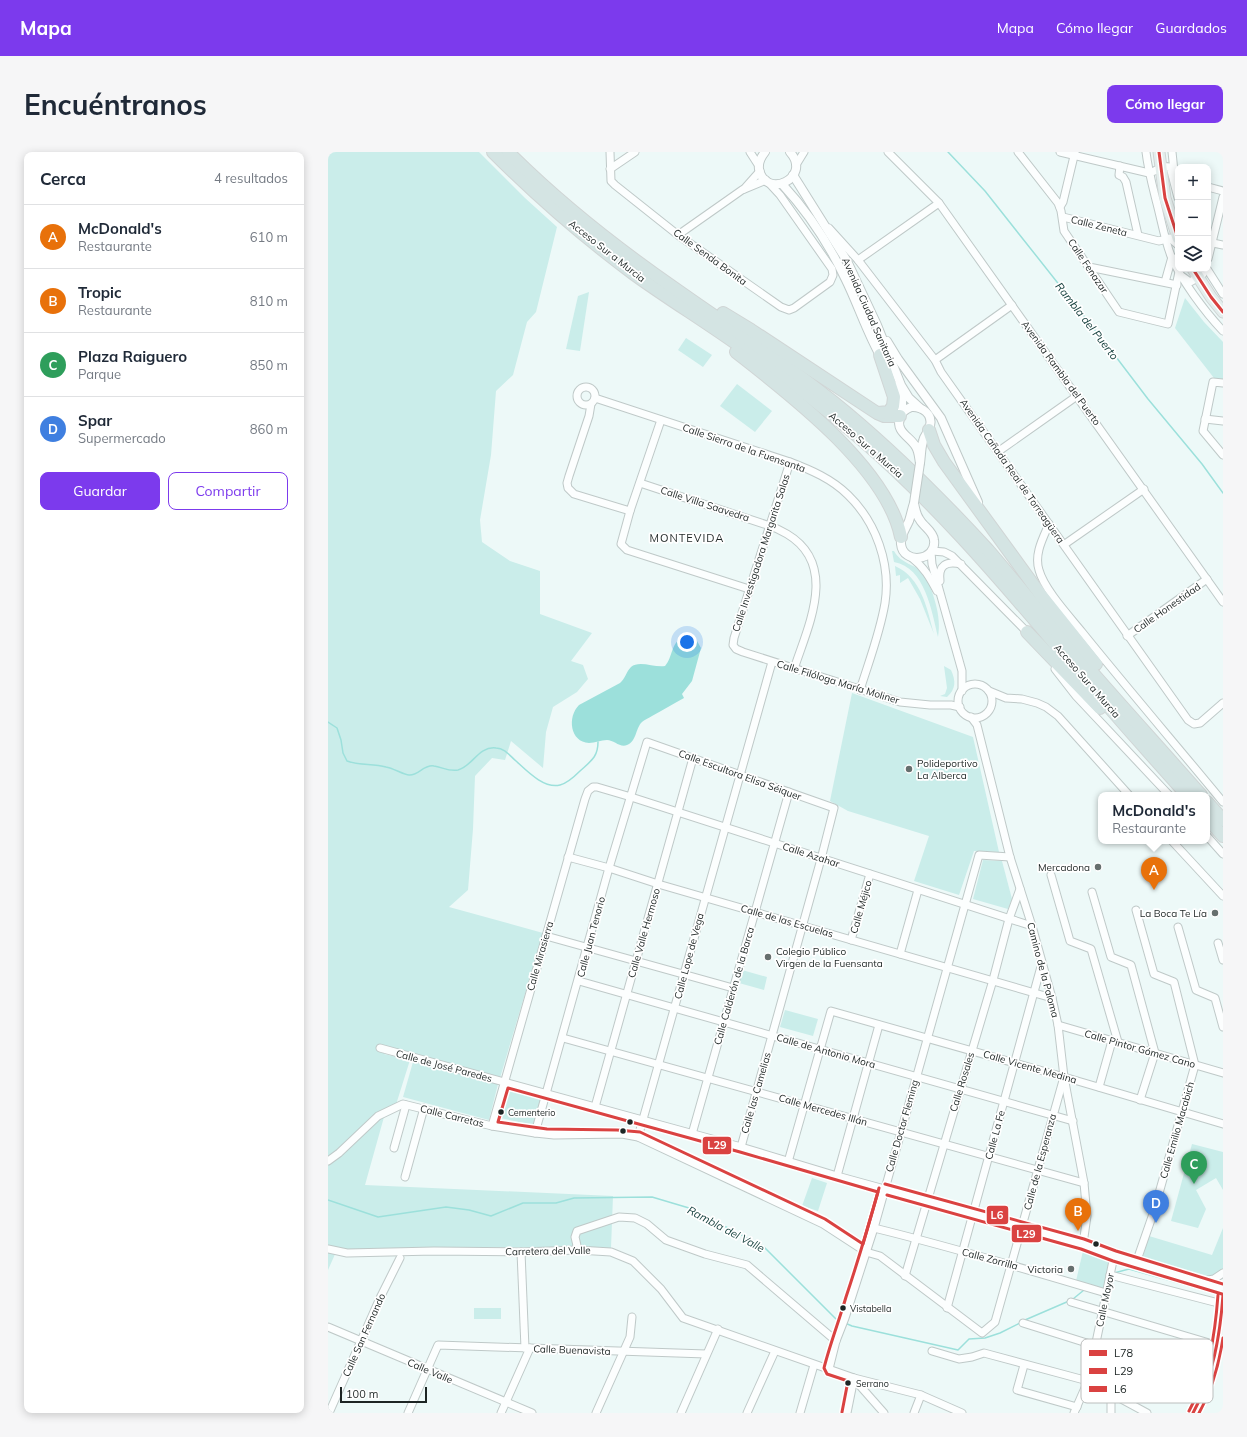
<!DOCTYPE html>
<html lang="es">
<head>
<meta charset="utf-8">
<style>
  body { margin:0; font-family:Mulish,sans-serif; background:#f6f6f7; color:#1f2937 }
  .controls { position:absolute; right:12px; top:12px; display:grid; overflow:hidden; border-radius:8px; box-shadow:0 2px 10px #0003 }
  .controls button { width:36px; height:36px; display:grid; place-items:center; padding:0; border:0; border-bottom:1px solid #e0e1e3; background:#fff; color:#1f2937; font:20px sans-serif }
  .scale { position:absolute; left:12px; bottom:10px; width:87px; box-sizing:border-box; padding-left:4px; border:2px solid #1d2524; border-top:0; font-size:11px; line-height:14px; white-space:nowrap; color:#1d2524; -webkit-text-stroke:3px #fff; paint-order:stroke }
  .you { position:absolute; left:359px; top:490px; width:14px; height:14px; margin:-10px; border:3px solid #fff; border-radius:50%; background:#1a73e8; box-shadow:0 0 0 6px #1a73e833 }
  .badge { display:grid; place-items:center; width:26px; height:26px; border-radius:50%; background:#7c3aed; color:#fff; font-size:13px; font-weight:700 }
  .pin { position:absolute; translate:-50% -33px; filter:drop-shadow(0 1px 2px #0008) }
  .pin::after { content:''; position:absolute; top:21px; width:14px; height:12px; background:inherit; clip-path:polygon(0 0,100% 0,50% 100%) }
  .popup { position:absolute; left:770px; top:640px; width:112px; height:52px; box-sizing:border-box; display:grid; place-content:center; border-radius:8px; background:#fff; filter:drop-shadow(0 1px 3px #0005); font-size:13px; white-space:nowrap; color:#747a83 }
  .popup b { font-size:15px; color:#1f2937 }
  .popup::after { content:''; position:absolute; left:50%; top:100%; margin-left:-8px; border:8px solid transparent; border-top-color:#fff }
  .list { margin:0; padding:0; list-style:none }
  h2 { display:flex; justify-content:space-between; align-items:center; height:52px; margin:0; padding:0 16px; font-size:17px }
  h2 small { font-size:13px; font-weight:400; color:#747a83 }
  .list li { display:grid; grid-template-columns:26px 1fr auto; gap:12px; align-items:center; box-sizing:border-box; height:64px; padding:0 16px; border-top:1px solid #e0e1e3 }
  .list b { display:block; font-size:15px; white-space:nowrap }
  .list p { margin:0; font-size:13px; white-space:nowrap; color:#747a83 }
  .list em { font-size:13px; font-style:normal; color:#747a83 }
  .actions { display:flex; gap:8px; padding:12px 16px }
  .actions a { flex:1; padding:9px 0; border:1px solid #7c3aed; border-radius:8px; text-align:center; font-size:14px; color:#7c3aed }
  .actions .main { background:#7c3aed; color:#fff }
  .icon { flex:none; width:22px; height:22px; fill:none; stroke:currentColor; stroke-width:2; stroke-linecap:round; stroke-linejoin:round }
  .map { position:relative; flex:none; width:895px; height:1261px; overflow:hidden; border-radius:8px }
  header { display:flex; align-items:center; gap:24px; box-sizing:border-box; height:56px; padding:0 20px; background:#7c3aed; color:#fff }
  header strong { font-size:19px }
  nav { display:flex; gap:22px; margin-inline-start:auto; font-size:14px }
  .intro { display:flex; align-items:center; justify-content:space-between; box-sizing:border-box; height:96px; padding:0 24px }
  h1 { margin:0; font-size:28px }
  .button { padding:10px 18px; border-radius:8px; background:#7c3aed; color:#fff; font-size:14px; font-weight:700 }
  main { display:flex; gap:24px; padding:0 24px }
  aside { flex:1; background:#fff; border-radius:8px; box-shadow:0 2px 10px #0003 }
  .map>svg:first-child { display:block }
</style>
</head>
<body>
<header>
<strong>Mapa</strong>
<nav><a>Mapa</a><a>Cómo llegar</a><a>Guardados</a></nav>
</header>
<div class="intro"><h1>Encuéntranos</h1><a class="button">Cómo llegar</a></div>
<main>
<aside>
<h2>Cerca<small>4 resultados</small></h2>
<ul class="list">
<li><span class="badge" style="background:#e8710a">A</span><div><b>McDonald's</b><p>Restaurante</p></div><em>610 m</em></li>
<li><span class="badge" style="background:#e8710a">B</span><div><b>Tropic</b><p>Restaurante</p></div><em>810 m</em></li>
<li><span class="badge" style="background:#2e9e5b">C</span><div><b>Plaza Raiguero</b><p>Parque</p></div><em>850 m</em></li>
<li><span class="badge" style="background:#3f7fe0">D</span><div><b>Spar</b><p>Supermercado</p></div><em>860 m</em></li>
</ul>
<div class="actions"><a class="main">Guardar</a><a>Compartir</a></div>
</aside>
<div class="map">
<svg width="895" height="1261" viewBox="0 0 895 1261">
  <rect width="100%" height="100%" fill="#edf9f8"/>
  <g fill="#caedea">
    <polygon points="0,0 151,0 197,46 229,75 208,160 199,170 185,223 168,239 163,303 152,368 154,390 182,409 212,419 212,462 264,481 243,509 255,513 260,527 249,540 225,555 218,580 215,616 183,589 177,608 164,606 147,624 145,677 140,738 121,755 215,781 172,926 56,894 56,902 82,908 66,959 56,965 37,1033 285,1044 283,1096 150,1095 8,1100 0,1118"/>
    <polygon points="261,140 252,199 238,197 250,144"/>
    <polygon points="857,146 876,170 895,190 895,228 886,226 847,176"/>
    <polygon points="358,186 384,203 375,215 350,198"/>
    <polygon points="409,232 444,259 427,280 392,254"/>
    <path d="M 564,399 L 566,399 C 573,412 587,412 597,422 C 605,441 614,464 610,485 C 604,460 597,415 566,410 Z"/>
    <path d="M 567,414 C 594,426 599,457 606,482 L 592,447 L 580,426 L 572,431 L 572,423 L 568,424 Z"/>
    <path d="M 616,514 L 623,518 C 628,529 628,537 619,545 L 612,544 L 617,542 L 619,536 Z"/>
    <polygon points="524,541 645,585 671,700 646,699 631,743 586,729 601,684 520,659 502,649"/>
    <polygon points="655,708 674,709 684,747 680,757 645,747"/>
    <polygon points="414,818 439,825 436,838 411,831"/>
    <polygon points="457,858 490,867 485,884 452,875"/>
    <polygon points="85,910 170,932 161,968 75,945"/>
    <polygon points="180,934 215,943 205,973 172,966"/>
    <polygon points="864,992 895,1000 895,1038 888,1026 868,1038 878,1057 870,1076 843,1069"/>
    <polygon points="484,1026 499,1031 490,1059 474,1054"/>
    <polygon points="895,1076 895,1117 885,1125 870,1128 814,1107 821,1084 884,1103"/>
    <polygon points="755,1099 782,1108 775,1136 748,1129"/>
    <rect x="146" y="1156" width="27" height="11"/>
  </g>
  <path fill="#9ce0db" d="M 355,485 L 359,485 L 369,489 L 373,496 L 364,529 L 354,542 L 356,546 C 345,552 335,558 324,564 C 321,566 316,568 314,570 C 307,577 309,589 299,593 C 292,596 286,588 279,588 C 273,588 267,591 261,591 C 242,590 239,565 251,553 L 292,531 C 297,527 298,520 303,515 C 311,508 327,516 337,514 C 345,505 343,490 355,485 Z"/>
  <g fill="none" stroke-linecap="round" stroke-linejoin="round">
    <g stroke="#9ce0db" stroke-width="1.5">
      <polyline points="620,0 657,39 782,197 820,247 874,312 895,341"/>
      <path d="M 0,570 L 9,576 L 13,588 L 15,601 L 19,609 C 32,614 45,611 58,615 C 65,616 76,623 81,623 C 90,624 96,612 106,614 C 114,615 121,620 130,618 C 145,614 150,594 168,596 C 177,596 182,604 188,609 C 199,619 216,637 232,633 C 240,631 247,624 252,619 C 263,609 270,605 270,590"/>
      <polyline points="0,1048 50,1065 118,1055 141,1058 163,1064 195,1051 228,1051 246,1046 324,1045 361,1056 435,1094 508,1167 513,1169"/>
      <polyline points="786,1121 801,1117 890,1142"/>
      <polyline points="745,1147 756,1138"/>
      <polyline points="697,1168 741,1149"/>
      <polyline points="517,1171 524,1174 630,1198 641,1187 657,1186 672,1181 692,1171"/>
    </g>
    <g stroke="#bfc9c8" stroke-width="9">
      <g id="minor">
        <polyline points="282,0 283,29 287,33 350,83 453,155 461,158 466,156 502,130 505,123 504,117 452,43 440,30"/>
        <polyline points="422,0 431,14"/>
        <polyline points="560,0 611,51 895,450"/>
        <polyline points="690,0 730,51 733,59 736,79 791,160 840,172 851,120"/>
        <polyline points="732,0 821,21"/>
        <path d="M 818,0 C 820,17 824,32 828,48 C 833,66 836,86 843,104 C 853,128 877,160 895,179"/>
        <polyline points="844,0 846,19"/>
        <polyline points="468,13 476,0"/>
        <polyline points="792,14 791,23 795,25 798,30 810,83"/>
        <polyline points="282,17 307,0"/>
        <path d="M 821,21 C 829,19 833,13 842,15 L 850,46"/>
        <polyline points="880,35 895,39"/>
        <polyline points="416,37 432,19"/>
        <polyline points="732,55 735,50 747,0"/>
        <polyline points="735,65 831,89 842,86 850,93"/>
        <polyline points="501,76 530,108 607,208 613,220 860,568 866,572 872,571 895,551"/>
        <polyline points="350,83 414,38 438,28"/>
        <polyline points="880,90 895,93"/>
        <polyline points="880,107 895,45"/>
        <polyline points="530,108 611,51"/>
        <polyline points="761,115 849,133"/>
        <polyline points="879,117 895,142"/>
        <polyline points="855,125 862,130 864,129 875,122 877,117"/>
        <polyline points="837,130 844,105"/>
        <polyline points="607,208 684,153"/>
        <polyline points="895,231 885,230 875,279 895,303"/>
        <circle cx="258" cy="244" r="9"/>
        <path d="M 267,246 L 462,310 C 483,318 504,327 520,343 C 548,370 563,412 557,451 C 552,481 541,509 532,538"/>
        <polyline points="263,252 261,264 241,324 239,331 240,336 246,342 302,359"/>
        <polyline points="877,267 895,269"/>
        <polyline points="333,268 302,359 293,392 299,398 421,437"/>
        <polyline points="671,299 749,244"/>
        <polyline points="462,310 406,486 405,493 408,497 415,500 572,550 602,553 623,553 632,555"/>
        <path d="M 312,331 L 442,374 C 448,376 454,379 459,382 C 511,413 480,474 466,517"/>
        <path d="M 721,372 C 715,386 706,402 711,418 C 716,437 741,464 754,480 C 800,537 848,593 895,650"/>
        <polyline points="737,392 816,337"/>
        <polyline points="604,399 616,400 624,404 700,481"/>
        <polyline points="603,400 604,412 634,519 634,539"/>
        <path d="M 584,406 C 596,415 602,426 609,439"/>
        <path d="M 612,429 C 610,413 618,409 633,412"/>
        <polyline points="799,484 879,427"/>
        <polyline points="727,517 748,544 841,643"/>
        <circle cx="647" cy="549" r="17"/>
        <polyline points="661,539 678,546 694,547 709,551 718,555 730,564 801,643"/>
        <polyline points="643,565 649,573 682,705 704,774 724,846 730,873 736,925 756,1031 759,1064 755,1092"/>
        <polyline points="879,684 895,702"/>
        <polyline points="844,689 895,744"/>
        <polyline points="240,705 281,716 330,732 724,846"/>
        <polyline points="723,723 742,789 763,797 790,890"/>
        <polyline points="764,740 783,805 803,813 827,901 812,948"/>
        <polyline points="850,775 868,838 887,846 895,875"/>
        <polyline points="218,784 405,836"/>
        <polyline points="523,788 542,722"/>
        <polyline points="890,791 895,808"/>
        <polyline points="572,802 590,738"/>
        <polyline points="251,829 745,969"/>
        <polyline points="730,873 895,921"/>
        <polyline points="235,886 756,1031"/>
        <polyline points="52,896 413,995 509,1024 695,1075 755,1092 786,1104 895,1137"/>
        <polyline points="771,935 784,889"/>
        <polyline points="267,955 365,606"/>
        <polyline points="164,974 257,647 260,639 265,635 269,635 303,645 704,774"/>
        <polyline points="207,981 281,716 319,590 506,656 493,707 413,995"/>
        <polyline points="364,982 461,640"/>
        <polyline points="310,985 444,510"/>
        <polyline points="66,996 78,953"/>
        <polyline points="0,1009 11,1001 50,964 75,952 164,974 207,981 226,983 294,982 310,985 495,1072 538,1100 552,1104 654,1181 667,1170 736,925"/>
        <polyline points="460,1010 503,859 736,925 895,972"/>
        <polyline points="509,1024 551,873"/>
        <polyline points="77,1025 96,956"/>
        <path d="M 546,1076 C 624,1095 701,1118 778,1141"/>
        <polyline points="0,1097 19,1101 106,1099 193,1100 250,1098 283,1100 305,1109 333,1137 355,1166 526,1226 593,1243 634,1261"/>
        <polyline points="250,1098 247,1085 249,1079 291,1065 307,1066 319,1072 338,1088 377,1102 419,1113 508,1189"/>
        <polyline points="193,1100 197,1196"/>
        <polyline points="808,1111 826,1059 867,913 846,830 826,822 808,758"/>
        <polyline points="782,1123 894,1152"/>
        <polyline points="577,1124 665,828 681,767 692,737"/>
        <polyline points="875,1129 886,1127 895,1121"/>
        <polyline points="743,1150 888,1193 895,1193"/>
        <polyline points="619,1156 714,811"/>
        <polyline points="695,1171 880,1229"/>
        <polyline points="0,1175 204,1261"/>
        <polyline points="604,1199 631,1207 644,1205 656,1201 760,1229 819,1261"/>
        <polyline points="696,1213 689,1238 749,1255"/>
        <polyline points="501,1217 508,1189 517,1166 546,1076 651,703 682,705"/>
        <polyline points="526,1227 556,1261"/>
        <polyline points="1,1261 52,1146 72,1106"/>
        <polyline points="80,1261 110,1193 378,1202"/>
        <polyline points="173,1261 202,1196"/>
        <polyline points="268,1261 302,1185 304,1165"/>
        <polyline points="353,1261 390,1177"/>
        <polyline points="419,1261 447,1199"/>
        <polyline points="472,1261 486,1213"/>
        <polyline points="519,1261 526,1226"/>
        <polyline points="586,1261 593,1243"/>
        <polyline points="746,1261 760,1229 786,1104"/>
        <polyline points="783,1261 783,1242"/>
      </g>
    </g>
    <g stroke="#bfc9c8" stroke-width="10">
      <g id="tertiary">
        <path d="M 437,0 C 433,5 430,10 431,17 C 437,48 485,26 462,0"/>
        <polyline points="465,23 519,109 549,173 573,233 581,246 592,256"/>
        <path d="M 454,32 C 479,59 501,92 517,126 C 530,152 539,181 554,207"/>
        <polyline points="559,189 570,207 613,266 650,350"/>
        <polyline points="569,234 574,248 574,261"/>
        <path d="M 583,255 C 594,254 605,262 602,274 C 601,280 596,283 595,289 C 593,296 593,304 592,311 C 591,306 591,300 588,295 C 583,285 567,280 572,266 C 573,260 578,257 583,255 Z"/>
        <path d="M 586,351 C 587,357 588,363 592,368 C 596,375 605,379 606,388 C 609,409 575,413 573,392 C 572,384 578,376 581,369 C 583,363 584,357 586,351 Z"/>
      </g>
    </g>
    <g stroke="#bfc9c8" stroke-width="12">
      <path id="secondary" d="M 865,1261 C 884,1233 893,1176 895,1143"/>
    </g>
    <g stroke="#d0d5d5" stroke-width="13">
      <g id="primary">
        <polyline points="831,0 837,46 850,86"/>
        <polyline points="865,117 883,145 895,160"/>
      </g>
    </g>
    <g stroke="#d0d5d5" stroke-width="14">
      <g id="motorway">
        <path d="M 165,0 C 209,44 256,85 306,122 C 342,148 380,171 416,197 C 457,225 496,255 533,287 C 605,349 666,420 727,492 C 770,543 814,593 859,643"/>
        <path d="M 180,0 C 231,51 287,95 346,136 C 404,177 465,216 520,262 C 570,304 616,350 660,398 C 685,427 709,457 734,486 C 780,539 827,591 873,643"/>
        <polyline points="395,161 423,178 549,261 556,264 572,264"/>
        <path d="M 408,200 C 462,242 559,316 573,385"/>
        <polyline points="550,261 561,260 565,254 566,245 552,203"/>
        <polyline points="601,278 606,293 616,310 712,442 768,512"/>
        <polyline points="699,480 772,556"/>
        <polyline points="879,650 895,668"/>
        <polyline points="879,666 895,684"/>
      </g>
    </g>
    <use href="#minor" stroke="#fcfefe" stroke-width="7"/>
    <use href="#tertiary" stroke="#fcfefe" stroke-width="8"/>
    <use href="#secondary" stroke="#f0f6f5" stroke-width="10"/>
    <use href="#primary" stroke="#e4eeed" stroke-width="11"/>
    <use href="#motorway" stroke="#d4e4e3" stroke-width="12"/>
    <g stroke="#bfc9c8" stroke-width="10" stroke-linecap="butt">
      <polyline id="tertiary-bridge" points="586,351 592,311"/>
    </g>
    <use href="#tertiary-bridge" stroke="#fcfefe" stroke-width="8"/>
    <g stroke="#fff" stroke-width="6">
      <g id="bus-1">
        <polyline points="831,0 837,46 850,86"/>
        <polyline points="865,117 883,145 895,160"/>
        <path d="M 865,1261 C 885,1225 892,1184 895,1143"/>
      </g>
    </g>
    <g stroke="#fff" stroke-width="6">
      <g id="bus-2">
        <polygon points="180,936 412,1000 550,1040 535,1092 497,1067 312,980 289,978 219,977 170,970"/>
        <polyline points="559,1043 753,1097 785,1109 894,1142"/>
        <path d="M 871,1261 C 884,1238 891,1212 895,1186"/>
      </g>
    </g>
    <g stroke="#fff" stroke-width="6">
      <g id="bus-3">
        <polyline points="557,1032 756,1087 788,1099 895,1132"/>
        <path d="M 861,1259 C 881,1223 887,1183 890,1143"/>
        <path d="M 514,1260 L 520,1229 L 499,1222 L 496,1216 C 502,1192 511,1169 518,1145 C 530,1109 541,1072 551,1036"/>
      </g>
    </g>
    <use href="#bus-1" stroke="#da4241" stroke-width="3"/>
    <use href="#bus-2" stroke="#da4241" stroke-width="3"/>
    <use href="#bus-3" stroke="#da4241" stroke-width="3"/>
  </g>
  <g fill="#666f6e" stroke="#fff" stroke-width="1.5">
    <circle cx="581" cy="617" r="4"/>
    <circle cx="770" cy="715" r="4"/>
    <circle cx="887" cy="761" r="4"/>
    <circle cx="440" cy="805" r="4"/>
    <circle cx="743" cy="1117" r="4"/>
  </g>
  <g fill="#1d2524" stroke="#fff" stroke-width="1.5">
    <circle cx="173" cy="960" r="3.5"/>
    <circle cx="302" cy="970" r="3.5"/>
    <circle cx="295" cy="979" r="3.5"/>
    <circle cx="768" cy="1092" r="3.5"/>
    <circle cx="515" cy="1156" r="3.5"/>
    <circle cx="520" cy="1231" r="3.5"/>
  </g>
  <g text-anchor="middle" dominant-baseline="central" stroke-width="3.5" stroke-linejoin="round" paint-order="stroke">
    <g font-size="9" fill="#1d2524" stroke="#fff" text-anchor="start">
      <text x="180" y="960">Cementerio</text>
      <text x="522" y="1156">Vistabella</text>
      <text x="528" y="1231">Serrano</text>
    </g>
    <g font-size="10" fill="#1d2524" stroke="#fff">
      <text transform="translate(771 74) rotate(14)">Calle Zeneta</text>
      <text transform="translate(279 99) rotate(38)">Acceso Sur a Murcia</text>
      <text transform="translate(382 105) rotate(36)">Calle Senda Bonita</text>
      <text transform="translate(760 114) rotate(56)">Calle Fenazar</text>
      <text transform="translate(541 160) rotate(66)">Avenida Ciudad Sanitaria</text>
      <text transform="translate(733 221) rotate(54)">Avenida Rambla del Puerto</text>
      <text transform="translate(538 293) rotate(41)">Acceso Sur a Murcia</text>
      <text transform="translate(416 296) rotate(19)">Calle Sierra de la Fuensanta</text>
      <text transform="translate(684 319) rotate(55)">Avenida Cañada Real de Torreagüera</text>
      <text transform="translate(377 352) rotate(18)">Calle Villa Saavedra</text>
      <text transform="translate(433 401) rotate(-72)">Calle Investigadora Margarita Salas</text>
      <text transform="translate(839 456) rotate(-35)">Calle Honestidad</text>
      <text transform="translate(759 529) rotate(49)">Acceso Sur a Murcia</text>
      <text transform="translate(510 530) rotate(17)">Calle Filóloga María Moliner</text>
      <text transform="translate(412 623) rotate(20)">Calle Escultora Elisa Séiquer</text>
      <text transform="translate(483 703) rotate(18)">Calle Azahar</text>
      <text transform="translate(533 755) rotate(-74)">Calle Méjico</text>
      <text transform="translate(459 769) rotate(16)">Calle de las Escuelas</text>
      <text transform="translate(316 781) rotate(-74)">Calle Valle Hermoso</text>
      <text transform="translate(263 785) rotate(-75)">Calle Juan Tenorio</text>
      <text transform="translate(212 804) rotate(-74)">Calle Mirasierra</text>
      <text transform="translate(361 804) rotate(-75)">Calle Lope de Vega</text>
      <text transform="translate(715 818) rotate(75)">Camino de la Paloma</text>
      <text transform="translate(406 834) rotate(-74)">Calle Calderón de la Barca</text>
      <text transform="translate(812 897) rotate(16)">Calle Pintor Gómez Cano</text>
      <text transform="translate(498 899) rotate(16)">Calle de Antonio Mora</text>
      <text transform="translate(116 914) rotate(15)">Calle de José Paredes</text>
      <text transform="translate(702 915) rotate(16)">Calle Vicente Medina</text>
      <text transform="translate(634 930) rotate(-73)">Calle Rosales</text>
      <text transform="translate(428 941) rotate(-74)">Calle las Camelias</text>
      <text transform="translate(495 958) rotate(16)">Calle Mercedes Illán</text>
      <text transform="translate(124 964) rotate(14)">Calle Carretas</text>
      <text transform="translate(574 974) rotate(-74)">Calle Doctor Fleming</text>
      <text transform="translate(849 978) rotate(-74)">Calle Emilio Macabich</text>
      <text transform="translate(667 983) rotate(-75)">Calle La Fe</text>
      <text transform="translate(712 1010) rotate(-75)">Calle de la Esperanza</text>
      <text transform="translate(220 1099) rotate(-1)">Carretera del Valle</text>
      <text transform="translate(662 1107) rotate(15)">Calle Zorrilla</text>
      <text transform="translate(777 1148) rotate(-78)">Calle Mayor</text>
      <text transform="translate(36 1183) rotate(-66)">Calle San Fernando</text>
      <text transform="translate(244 1198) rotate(2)">Calle Buenavista</text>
      <text transform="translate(102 1219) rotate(23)">Calle Valle</text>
    </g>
    <g font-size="10" fill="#1d2524" stroke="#fff" text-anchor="end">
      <text x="589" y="611" text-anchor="start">Polideportivo<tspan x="589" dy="12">La Alberca</tspan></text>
      <text x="762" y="715">Mercadona</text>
      <text x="879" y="761">La Boca Te Lía</text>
      <text x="448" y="799" text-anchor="start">Colegio Público<tspan x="448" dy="12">Virgen de la Fuensanta</tspan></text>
      <text x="735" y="1117">Victoria</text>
    </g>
    <g font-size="11" font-style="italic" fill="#103c39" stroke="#fff">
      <text transform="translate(759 169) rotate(52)">Rambla del Puerto</text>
      <text transform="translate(398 1077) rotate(28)">Rambla del Valle</text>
    </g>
    <g font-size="11" letter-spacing="1" fill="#1d2524" stroke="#fff">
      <text x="359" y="386">MONTEVIDA</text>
    </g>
  </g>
  <rect x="753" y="1187" width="132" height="64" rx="6" fill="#fff" stroke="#bbbebd" stroke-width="1"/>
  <rect x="761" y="1198" width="18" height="6" fill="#da4241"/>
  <rect x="761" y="1216" width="18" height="6" fill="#da4241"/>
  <rect x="761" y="1234" width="18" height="6" fill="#da4241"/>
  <g font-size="11" fill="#1d2524">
    <text x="786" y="1205">L78</text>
    <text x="786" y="1223">L29</text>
    <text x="786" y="1241">L6</text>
  </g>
  <g stroke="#fff" stroke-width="1.5">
    <rect x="374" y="984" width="30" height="19" rx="4" fill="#da4241"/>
    <rect x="658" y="1053" width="23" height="20" rx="4" fill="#da4241"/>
    <rect x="683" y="1072" width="31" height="19" rx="4" fill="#da4241"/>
  </g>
  <g font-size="11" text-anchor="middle" font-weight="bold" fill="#fff">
    <text x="389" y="997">L29</text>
    <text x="669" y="1067">L6</text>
    <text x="698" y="1086">L29</text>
  </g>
</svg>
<div class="controls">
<button>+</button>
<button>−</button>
<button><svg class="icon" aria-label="layers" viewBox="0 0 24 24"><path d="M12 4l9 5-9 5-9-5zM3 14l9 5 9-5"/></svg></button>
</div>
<div class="scale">100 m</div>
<div class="you"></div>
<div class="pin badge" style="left:826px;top:738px;background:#e8710a">A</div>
<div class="popup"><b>McDonald's</b>Restaurante</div>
<div class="pin badge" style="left:750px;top:1079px;background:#e8710a">B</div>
<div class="pin badge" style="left:866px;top:1032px;background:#2e9e5b">C</div>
<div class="pin badge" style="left:828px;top:1071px;background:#3f7fe0">D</div>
</div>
</main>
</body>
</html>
